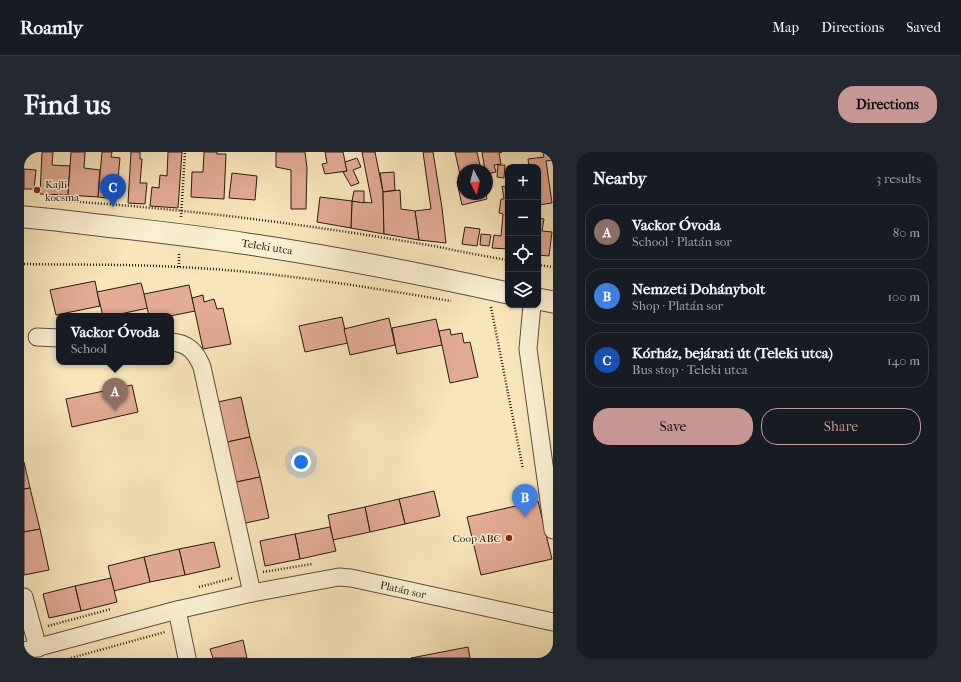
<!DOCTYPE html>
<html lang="en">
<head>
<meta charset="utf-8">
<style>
  body { margin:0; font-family:"IM FELL French Canon",serif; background:#242831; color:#f1f3f6 }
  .controls { position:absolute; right:12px; top:12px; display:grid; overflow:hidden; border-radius:8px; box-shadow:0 1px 3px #0004 }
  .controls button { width:36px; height:36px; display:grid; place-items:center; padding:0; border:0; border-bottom:1px solid #363941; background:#171b24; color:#f1f3f6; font:20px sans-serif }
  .compass { position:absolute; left:433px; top:12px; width:36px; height:36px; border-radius:50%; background:#171b24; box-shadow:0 1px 3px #0004; rotate:173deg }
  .you { position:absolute; left:277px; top:310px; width:14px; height:14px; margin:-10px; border:3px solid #fff; border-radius:50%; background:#1a73e8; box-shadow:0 0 0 6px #1a73e833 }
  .badge { display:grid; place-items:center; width:26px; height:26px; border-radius:50%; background:#c59692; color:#fff; font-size:13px; font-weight:700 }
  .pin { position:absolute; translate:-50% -33px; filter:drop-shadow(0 1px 2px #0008) }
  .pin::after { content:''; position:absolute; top:21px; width:14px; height:12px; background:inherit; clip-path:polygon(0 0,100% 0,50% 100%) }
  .popup { position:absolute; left:32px; top:161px; width:118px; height:52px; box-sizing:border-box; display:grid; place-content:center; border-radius:8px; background:#171b24; filter:drop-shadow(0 1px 3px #0005); font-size:13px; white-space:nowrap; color:#9ea1a6 }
  .popup b { font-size:15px; color:#f1f3f6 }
  .popup::after { content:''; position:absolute; left:50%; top:100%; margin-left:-8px; border:8px solid transparent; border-top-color:#171b24 }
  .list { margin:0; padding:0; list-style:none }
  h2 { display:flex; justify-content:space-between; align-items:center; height:52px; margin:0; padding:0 16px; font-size:17px }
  h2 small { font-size:13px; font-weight:400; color:#9ea1a6 }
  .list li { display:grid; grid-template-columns:26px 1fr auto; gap:12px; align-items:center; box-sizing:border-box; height:56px; margin:0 8px 8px; padding:0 8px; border:1px solid #363941; border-radius:16px }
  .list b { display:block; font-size:15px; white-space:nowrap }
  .list p { margin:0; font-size:13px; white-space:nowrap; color:#9ea1a6 }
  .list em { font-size:13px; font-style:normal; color:#9ea1a6 }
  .actions { display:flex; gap:8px; padding:12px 16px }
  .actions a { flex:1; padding:9px 0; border:1px solid #c59692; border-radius:16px; text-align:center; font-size:14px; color:#c59692 }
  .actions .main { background:#c59692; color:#111 }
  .icon { flex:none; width:22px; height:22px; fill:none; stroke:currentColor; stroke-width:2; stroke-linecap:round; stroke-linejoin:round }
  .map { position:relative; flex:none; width:529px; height:506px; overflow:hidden; border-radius:16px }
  header { display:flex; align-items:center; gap:24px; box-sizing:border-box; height:56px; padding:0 20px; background:#171b24; border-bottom:1px solid #363941 }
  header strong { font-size:19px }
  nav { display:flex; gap:22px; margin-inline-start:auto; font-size:14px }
  .intro { display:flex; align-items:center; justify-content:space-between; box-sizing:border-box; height:96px; padding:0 24px }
  h1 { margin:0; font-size:28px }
  .button { padding:10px 18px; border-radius:16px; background:#c59692; color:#111; font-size:14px; font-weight:700 }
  main { display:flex; gap:24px; padding:0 24px }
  aside { flex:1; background:#171b24; border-radius:16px; box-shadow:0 1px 3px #0004 }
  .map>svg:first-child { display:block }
</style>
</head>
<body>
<header>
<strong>Roamly</strong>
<nav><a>Map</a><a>Directions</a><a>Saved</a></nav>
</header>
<div class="intro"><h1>Find us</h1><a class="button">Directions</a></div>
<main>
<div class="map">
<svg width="529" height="506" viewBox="0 0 529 506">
  <rect width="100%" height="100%" fill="#f7e6ba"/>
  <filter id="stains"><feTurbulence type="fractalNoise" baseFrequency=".005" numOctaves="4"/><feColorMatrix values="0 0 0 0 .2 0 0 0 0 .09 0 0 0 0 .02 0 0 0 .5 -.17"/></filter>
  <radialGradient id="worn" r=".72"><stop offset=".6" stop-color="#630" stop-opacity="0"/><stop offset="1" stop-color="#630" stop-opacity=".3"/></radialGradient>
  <g fill="#e3aa94" stroke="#251b14">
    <polygon points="18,0 29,0 28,13 46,14 44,43 16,42"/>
    <polygon points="47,0 61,0 60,16 76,18 74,45 44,43"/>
    <polygon points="78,0 88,0 87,5 96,6 92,47 74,45"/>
    <polygon points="107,0 116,0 116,7 118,7 116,31 123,31 121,52 104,51"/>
    <polygon points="144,0 158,0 154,56 126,54 128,35 135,36 136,23 143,24"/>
    <polygon points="180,0 193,0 193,2 202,2 200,47 167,45 168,20 179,20"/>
    <polygon points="252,0 281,0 283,16 282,57 267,57 267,18 252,15"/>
    <polygon points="301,0 319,0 323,19 301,22 298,12 303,11"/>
    <polygon points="338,0 351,0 359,40 360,82 327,76 328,49 348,51"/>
    <polygon points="399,0 409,0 418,56 422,91 395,88 391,59 407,57"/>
    <polygon points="431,0 453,0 457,18 439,18 439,42 462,42 463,47 438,53 433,30 437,27"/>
    <polygon points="458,0 478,0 475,1 477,12 470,13 472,20 463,22 463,18 461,18"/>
    <polygon points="519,0 529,0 529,8 522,9 528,51 514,53 514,15 505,15 504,7 520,5"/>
    <polygon points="333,6 337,15 329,18 335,31 327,34 319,20 323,19 321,10"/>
    <polygon points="474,13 481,13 480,26 473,25"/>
    <polygon points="0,17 12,18 10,37 0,37"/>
    <polygon points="370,20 371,38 359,40 356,21"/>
    <polygon points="208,21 233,24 231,48 205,46"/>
    <polygon points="478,34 484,36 484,97 468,96 470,83 477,84 479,62 475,61 477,47 480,47"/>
    <polygon points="376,38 377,57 391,59 395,88 360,82 359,40"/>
    <polygon points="330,39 340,39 340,51 328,49"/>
    <polygon points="296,45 328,49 327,76 293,70"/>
    <polygon points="514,66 520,67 518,79 528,80 525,104 514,103"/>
    <polygon points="441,75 456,77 453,94 438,92"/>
    <polygon points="457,82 467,83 465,94 456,93"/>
    <polygon points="71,129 76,154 32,163 26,138"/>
    <polygon points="117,131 124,156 87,164 79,164 73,140"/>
    <polygon points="165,133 171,159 146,164 125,164 120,142"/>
    <polygon points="179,143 180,150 190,147 193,157 199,156 207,192 179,197 168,146"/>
    <polygon points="318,165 324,191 281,200 275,174"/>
    <polygon points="365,166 371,193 326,203 320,177"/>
    <polygon points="412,167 418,193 373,202 368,176"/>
    <polygon points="426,177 427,183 438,181 440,191 446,190 454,225 426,231 415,179"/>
    <polygon points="108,233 114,260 48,275 42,247"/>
    <polygon points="217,245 226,285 199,291 189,251"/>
    <polygon points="226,285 236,325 208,331 199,291"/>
    <polygon points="0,310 6,336 0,337"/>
    <polygon points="236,325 245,366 217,372 208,331"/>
    <polygon points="6,336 16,377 0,380 0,337"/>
    <polygon points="410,339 416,364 381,372 375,347"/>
    <polygon points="375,347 381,372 346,380 341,355"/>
    <polygon points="514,349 528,407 457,423 443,365"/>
    <polygon points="341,355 346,380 309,388 304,363"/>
    <polygon points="306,375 312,399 276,407 271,382"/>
    <polygon points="16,377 25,418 0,423 0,380"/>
    <polygon points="271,382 276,407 241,414 236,389"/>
    <polygon points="190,390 196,415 161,423 155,397"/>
    <polygon points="155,397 161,423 126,430 120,405"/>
    <polygon points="120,405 126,430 90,439 84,414"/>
    <polygon points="87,426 93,450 57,459 51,434"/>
    <polygon points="51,434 57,459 25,466 19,442"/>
    <polygon points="219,488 223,506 189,506 186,497"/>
    <polygon points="444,495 446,506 387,506"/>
  </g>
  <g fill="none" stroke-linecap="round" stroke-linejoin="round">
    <g stroke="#5a4e3e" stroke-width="19">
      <g id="minor">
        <polyline points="508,153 504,197 529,378"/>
        <polyline points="13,185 35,186"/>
        <path d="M 147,190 C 164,191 172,200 178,215 L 228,441"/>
        <polyline points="0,445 14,496"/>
        <polyline points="153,458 163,506"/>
        <polyline points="0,499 153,458 228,441 315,425 327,426 529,470"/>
      </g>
    </g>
    <g stroke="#5a4e3e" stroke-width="23">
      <g id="tertiary">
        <path d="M 0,65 L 32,68 C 96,76 160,82 224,92 C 312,105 398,122 484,141"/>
        <polyline points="514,147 529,150"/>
      </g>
    </g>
    <g stroke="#251b14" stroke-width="2.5" stroke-dasharray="1 2" stroke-linecap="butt">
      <path d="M 41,49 C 164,57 288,73 410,94 C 434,99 459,104 484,108"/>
      <polyline points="157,65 161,0"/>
      <path d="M 0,112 C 51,113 103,112 154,115 C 246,119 337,134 427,149"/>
      <polyline points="514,113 529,115"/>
      <polyline points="155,115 155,100"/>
      <polyline points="467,155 499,317"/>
      <polyline points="239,420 288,412"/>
      <polyline points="175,435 209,426"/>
      <polyline points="24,474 87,457"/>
      <polyline points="47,506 141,480"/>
    </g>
    <use href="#minor" stroke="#faefd2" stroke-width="17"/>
    <use href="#tertiary" stroke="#faefd2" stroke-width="21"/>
  </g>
  <g fill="#8f2418" stroke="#faefd2" stroke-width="1.5">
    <circle cx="13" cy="38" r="4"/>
    <circle cx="485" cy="386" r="4"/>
  </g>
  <g text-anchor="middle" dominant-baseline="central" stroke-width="3" stroke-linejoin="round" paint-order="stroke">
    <g font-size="11" fill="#251b14" stroke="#faefd2" text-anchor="start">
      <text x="21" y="32">Kajli<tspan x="21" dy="13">kocsma</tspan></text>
      <text x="477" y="386" text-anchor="end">Coop ABC</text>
    </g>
    <g font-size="11" fill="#251b14" stroke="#faefd2">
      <text transform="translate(243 95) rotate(9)">Teleki utca</text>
      <text transform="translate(379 438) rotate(13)">Platán sor</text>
    </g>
  </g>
  <rect width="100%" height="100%" filter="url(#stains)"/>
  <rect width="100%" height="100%" fill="url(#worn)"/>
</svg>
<div class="controls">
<button>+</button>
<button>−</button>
<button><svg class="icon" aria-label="locate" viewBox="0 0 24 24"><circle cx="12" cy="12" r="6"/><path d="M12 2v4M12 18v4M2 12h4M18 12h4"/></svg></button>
<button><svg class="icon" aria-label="layers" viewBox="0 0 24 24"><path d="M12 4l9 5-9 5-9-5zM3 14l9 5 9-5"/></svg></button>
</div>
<svg class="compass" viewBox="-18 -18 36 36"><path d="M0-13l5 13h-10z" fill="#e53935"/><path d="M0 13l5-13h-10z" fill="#9ea1a6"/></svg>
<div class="you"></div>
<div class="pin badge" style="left:91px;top:259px;background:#8d6e63">A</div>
<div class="popup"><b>Vackor Óvoda</b>School</div>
<div class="pin badge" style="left:501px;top:365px;background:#3f7fe0">B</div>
<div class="pin badge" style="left:89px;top:55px;background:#1a4fb4">C</div>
</div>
<aside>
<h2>Nearby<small>3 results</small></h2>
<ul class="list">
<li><span class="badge" style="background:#8d6e63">A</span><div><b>Vackor Óvoda</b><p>School · Platán sor</p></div><em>80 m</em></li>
<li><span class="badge" style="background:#3f7fe0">B</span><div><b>Nemzeti Dohánybolt</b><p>Shop · Platán sor</p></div><em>100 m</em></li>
<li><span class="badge" style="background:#1a4fb4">C</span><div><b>Kórház, bejárati út (Teleki utca)</b><p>Bus stop · Teleki utca</p></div><em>140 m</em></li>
</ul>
<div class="actions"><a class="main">Save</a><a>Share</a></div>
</aside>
</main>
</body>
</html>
